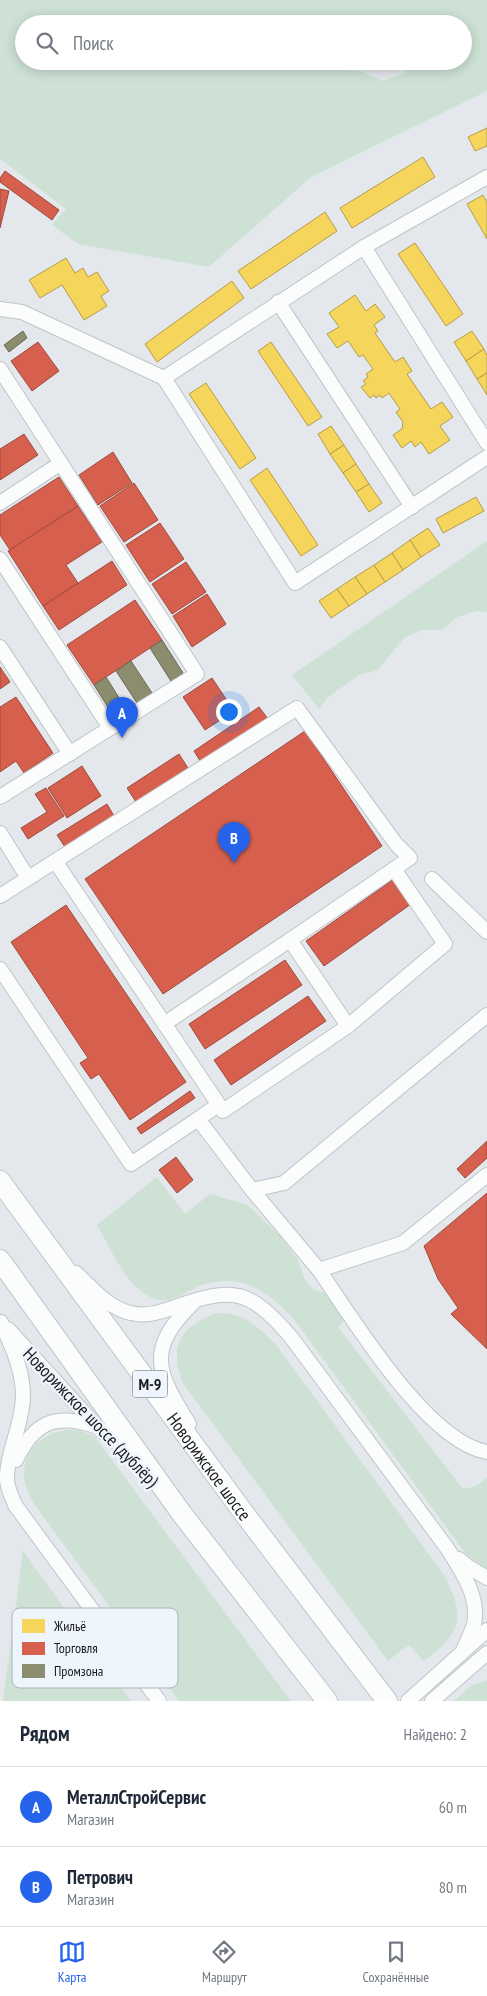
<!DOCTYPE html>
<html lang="ru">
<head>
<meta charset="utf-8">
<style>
  body { margin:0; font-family:"PT Sans Narrow",sans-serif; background:#f6f6f7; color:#1f2937 }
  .you { position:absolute; left:228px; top:711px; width:18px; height:18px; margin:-12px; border:4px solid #fff; border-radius:50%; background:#1a73e8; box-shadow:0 0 0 8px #1a73e833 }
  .badge { display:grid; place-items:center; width:32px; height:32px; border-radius:50%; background:#2563eb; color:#fff; font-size:16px; font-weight:700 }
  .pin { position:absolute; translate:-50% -41px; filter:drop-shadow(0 1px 2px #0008) }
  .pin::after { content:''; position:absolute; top:26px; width:18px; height:15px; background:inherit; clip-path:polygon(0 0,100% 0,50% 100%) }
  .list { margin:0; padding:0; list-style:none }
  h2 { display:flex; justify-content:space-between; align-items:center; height:65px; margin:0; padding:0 20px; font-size:21px }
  h2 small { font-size:16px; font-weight:400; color:#747a83 }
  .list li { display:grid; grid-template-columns:32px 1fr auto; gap:15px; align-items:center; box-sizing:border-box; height:80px; padding:0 20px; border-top:1px solid #e0e1e3 }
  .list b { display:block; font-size:19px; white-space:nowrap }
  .list p { margin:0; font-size:16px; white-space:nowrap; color:#747a83 }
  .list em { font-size:16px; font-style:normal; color:#747a83 }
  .icon { flex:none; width:28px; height:28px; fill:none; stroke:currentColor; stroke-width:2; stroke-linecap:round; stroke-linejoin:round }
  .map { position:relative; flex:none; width:487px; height:1701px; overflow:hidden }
  .search { position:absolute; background:#fff; box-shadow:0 2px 12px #0003; left:15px; right:15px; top:15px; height:55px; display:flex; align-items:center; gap:12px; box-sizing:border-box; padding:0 18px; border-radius:28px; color:#747a83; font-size:19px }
  .sheet { height:225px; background:#fff }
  nav { display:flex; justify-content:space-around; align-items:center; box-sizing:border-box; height:70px; border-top:1px solid #e0e1e3; background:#fff; font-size:14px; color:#747a83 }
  nav a { display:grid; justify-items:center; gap:2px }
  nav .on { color:#2563eb }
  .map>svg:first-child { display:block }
</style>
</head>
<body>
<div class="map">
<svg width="487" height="1701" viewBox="0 0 487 1701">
  <rect width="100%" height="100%" fill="#e4e8ec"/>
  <g fill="#cde2d5" fill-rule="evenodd">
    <path d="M 0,0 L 487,0 L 487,91 L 311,177 L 209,267 L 78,244 L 52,225 L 66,209 L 0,159 ZM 24,24 L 463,24 L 463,61 L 403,61 L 406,73 L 382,81 L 360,71 L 342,70 L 349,61 L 24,61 Z"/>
    <polygon points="487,541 487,612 477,611 457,617 442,630 422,630 404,638 378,670 359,675 327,698 319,709 292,675"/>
    <path d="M 157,1177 L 185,1214 L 210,1194 L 248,1205 L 280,1236 L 298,1260 L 305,1280 L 313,1289 L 324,1293 L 336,1303 L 344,1321 L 338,1327 L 463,1489 L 476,1486 L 487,1478 L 487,1570 L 465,1553 L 293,1318 C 269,1293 246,1275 209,1283 C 184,1289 171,1311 145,1294 C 124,1281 109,1246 97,1225 Z"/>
    <path d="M 216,1313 C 246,1313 254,1324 275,1343 L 444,1575 C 466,1618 462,1632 424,1661 L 409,1645 L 388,1661 L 182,1382 C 169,1344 181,1327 216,1313 Z"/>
    <path d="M 65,1430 L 79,1430 L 94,1436 L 291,1701 L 179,1701 L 34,1504 C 31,1498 27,1490 25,1483 C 19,1454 39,1435 65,1430 Z"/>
    <polygon points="23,1551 131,1701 3,1701"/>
    <polygon points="487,1681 487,1701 454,1701 472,1685"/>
  </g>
  <g fill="#f6d55c" stroke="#b49d49">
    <polygon points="487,128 487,146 475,151 468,137"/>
    <polygon points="423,157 435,177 352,228 340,208"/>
    <polygon points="483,195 487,202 487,239 467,204"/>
    <polygon points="325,212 337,231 251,289 238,271"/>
    <polygon points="415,243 463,314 446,326 398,254"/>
    <polygon points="66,258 75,273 83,268 88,277 97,272 109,291 101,296 107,306 84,320 62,285 40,298 29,280"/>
    <polygon points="232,281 244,298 157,362 145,344"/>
    <polygon points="355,295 366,311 375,304 385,317 374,325 378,331 375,333 395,362 403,357 412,371 407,374 431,409 442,402 453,417 440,426 450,440 429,454 421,442 415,447 411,441 402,448 393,435 402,429 403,422 396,412 400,409 389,393 382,398 380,395 376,398 374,395 370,398 361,387 366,384 363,381 368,377 366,374 373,369 363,355 359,357 348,341 337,348 327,334 339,327 329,313"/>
    <polygon points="472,331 484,349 466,361 454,342"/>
    <polygon points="271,342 322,417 308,426 258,351"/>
    <polygon points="484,349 487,355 487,373 477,379 466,361"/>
    <polygon points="487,373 487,395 477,379"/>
    <polygon points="206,383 256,458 240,469 189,394"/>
    <polygon points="331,426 344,445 330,454 318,434"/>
    <polygon points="344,445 356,464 343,473 330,454"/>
    <polygon points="356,464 369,484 356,492 343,473"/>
    <polygon points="267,468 318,545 301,556 250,480"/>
    <polygon points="369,484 382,503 369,512 356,492"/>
    <polygon points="476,497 484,511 443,533 436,519"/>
    <polygon points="428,528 440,545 421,557 410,540"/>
    <polygon points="410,540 421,557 403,570 392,553"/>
    <polygon points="392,553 403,570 385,582 374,565"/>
    <polygon points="374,565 385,582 367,594 355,577"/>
    <polygon points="355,577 367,594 349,606 337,589"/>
    <polygon points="337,589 349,606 331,618 319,601"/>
  </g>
  <g fill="#d6604d" stroke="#9d4b3f">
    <polygon points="5,171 59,210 52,220 0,182 0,178"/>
    <polygon points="0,189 9,191 0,228"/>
    <polygon points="38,342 59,371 32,391 11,361"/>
    <polygon points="24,434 38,455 0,480 0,449"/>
    <polygon points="113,452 132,483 98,505 79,475"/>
    <polygon points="59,477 78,506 10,550 0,535 0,515"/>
    <polygon points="134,483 158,520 124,542 100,506"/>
    <polygon points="78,506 102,542 66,565 78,583 43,606 8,551"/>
    <polygon points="160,523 184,559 150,582 126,545"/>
    <polygon points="112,561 127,585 59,630 43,606"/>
    <polygon points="186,562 206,592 172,614 152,584"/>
    <polygon points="207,594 226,624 192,647 173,616"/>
    <polygon points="135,600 162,640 94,685 67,645"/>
    <polygon points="0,667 10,682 0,689"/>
    <polygon points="212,678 234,711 205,730 183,697"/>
    <polygon points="16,697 53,753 24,773 16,761 0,772 0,707"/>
    <polygon points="259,707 268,719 202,764 194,751"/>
    <polygon points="305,731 382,846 163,994 85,879"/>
    <polygon points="179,754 188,768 136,802 127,788"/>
    <polygon points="82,766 101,796 67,818 48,788"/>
    <polygon points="46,788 64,816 28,839 21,828 47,812 35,794"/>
    <polygon points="107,804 114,816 65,847 57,835"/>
    <polygon points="394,879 411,904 324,966 306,941"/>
    <polygon points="66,905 186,1082 130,1120 99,1074 91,1079 80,1063 88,1058 11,942"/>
    <polygon points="285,960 302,985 205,1049 189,1024"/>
    <polygon points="308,996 326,1021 231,1085 214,1060"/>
    <polygon points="190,1091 195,1098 141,1134 137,1128"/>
    <polygon points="487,1141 487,1158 465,1178 457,1169"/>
    <polygon points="176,1157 193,1180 177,1193 159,1170"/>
    <polygon points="487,1193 487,1349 451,1314 458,1308 438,1279 424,1246"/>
  </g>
  <g fill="#8c8c6e" stroke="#6a6a56">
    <polygon points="23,331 27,338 9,352 4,345"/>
    <polygon points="162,640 183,673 171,681 150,648"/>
    <polygon points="131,661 152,693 137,703 116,671"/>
    <polygon points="106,677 126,709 114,717 94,685"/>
  </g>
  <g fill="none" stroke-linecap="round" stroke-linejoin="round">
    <g stroke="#c1c4c8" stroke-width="16">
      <g id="minor">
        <polyline points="364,247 487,443"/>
        <polyline points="278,302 412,507"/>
        <polyline points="0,309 22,312 164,378 364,247 487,177"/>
        <polyline points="0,369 197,674 0,797"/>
        <polyline points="164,378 295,583 487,457"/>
        <polyline points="0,503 61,463"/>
        <polyline points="0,559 110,728"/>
        <polyline points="0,647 70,754"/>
        <polyline points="0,833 28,878"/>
        <polyline points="55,861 223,1111 348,1026 290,940 164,1024"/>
        <polyline points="432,879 487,932"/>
        <polyline points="0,896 297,708 396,844 410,858 290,940"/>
        <polyline points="0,969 131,1164 198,1119 252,1190 319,1270"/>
        <polyline points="348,1026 445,944 394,869"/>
        <polyline points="198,1119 218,1105"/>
        <path d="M 487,1175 L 403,1243 L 319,1270 C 353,1319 427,1442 487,1452"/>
        <polyline points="252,1190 284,1183 487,1015"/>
        <path d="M 76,1273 C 91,1287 109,1309 131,1313 C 146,1317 160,1312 175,1307 C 234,1286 249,1289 291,1337 L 447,1548 C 461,1570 480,1597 474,1624 C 471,1634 466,1643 462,1653"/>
        <path d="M 1,1322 C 11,1345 23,1369 23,1396 C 23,1423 6,1455 7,1479 C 7,1488 12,1497 15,1505 L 159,1701"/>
        <polyline points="8,1329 97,1427 121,1446 133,1459"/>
        <path d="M 189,1424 C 157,1372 145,1350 193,1303"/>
        <path d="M 16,1460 C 34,1422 55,1413 95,1426"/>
        <polyline points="459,1559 467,1566 487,1578"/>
        <polyline points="408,1701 487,1630"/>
        <polyline points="432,1701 487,1653"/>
      </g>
    </g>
    <g stroke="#c1c4c8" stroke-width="22">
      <g id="highway">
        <path id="s1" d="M 0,1181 L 243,1512 L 387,1701"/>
        <polyline points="0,1260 182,1514 327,1701"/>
      </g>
    </g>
    <use href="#minor" stroke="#fbfcfc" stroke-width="14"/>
    <use href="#highway" stroke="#fbfcfc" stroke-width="20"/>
  </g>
  <g text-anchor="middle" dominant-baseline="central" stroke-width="5" stroke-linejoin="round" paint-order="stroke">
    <rect fill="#eef5fc" stroke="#595c61" stroke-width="1" x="132.5" y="1370.5" width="35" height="27" rx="4"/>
    <g font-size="16" font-weight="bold" fill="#191b1e">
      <text x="150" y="1384">М-9</text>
    </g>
    <g font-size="18" fill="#191b1e" stroke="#eef5fc">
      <text transform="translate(91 1417) rotate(46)">Новорижское шоссе (дублёр)</text>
      <text stroke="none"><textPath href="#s1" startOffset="354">Новорижское шоссе</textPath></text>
    </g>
  </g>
  <rect x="12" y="1608" width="166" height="80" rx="8" fill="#eef5fc" stroke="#aeb4b9" stroke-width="1"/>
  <rect x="22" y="1619" width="23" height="14" fill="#f6d55c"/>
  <rect x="22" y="1642" width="23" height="13" fill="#d6604d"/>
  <rect x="22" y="1664" width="23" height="14" fill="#8c8c6e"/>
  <g font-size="14" fill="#191b1e">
    <text x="54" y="1631">Жильё</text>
    <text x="54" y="1653">Торговля</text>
    <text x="54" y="1676">Промзона</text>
  </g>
</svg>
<div class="you"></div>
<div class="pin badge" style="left:122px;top:738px">A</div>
<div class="pin badge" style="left:234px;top:863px">B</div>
<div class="search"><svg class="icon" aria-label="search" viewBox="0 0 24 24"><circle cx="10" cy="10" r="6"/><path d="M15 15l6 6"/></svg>Поиск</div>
</div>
<section class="sheet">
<h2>Рядом<small>Найдено: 2</small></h2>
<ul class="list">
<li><span class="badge">A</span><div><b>МеталлСтройСервис</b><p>Магазин</p></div><em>60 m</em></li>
<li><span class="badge">B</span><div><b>Петрович</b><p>Магазин</p></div><em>80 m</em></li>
</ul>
</section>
<nav>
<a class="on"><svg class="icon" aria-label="map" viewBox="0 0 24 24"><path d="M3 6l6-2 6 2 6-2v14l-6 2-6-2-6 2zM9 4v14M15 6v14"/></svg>Карта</a>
<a><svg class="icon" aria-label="directions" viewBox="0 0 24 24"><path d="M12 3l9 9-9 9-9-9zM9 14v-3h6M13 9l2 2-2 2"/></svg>Маршрут</a>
<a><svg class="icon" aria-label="saved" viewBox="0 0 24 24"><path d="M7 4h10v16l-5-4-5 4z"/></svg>Сохранённые</a>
</nav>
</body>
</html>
